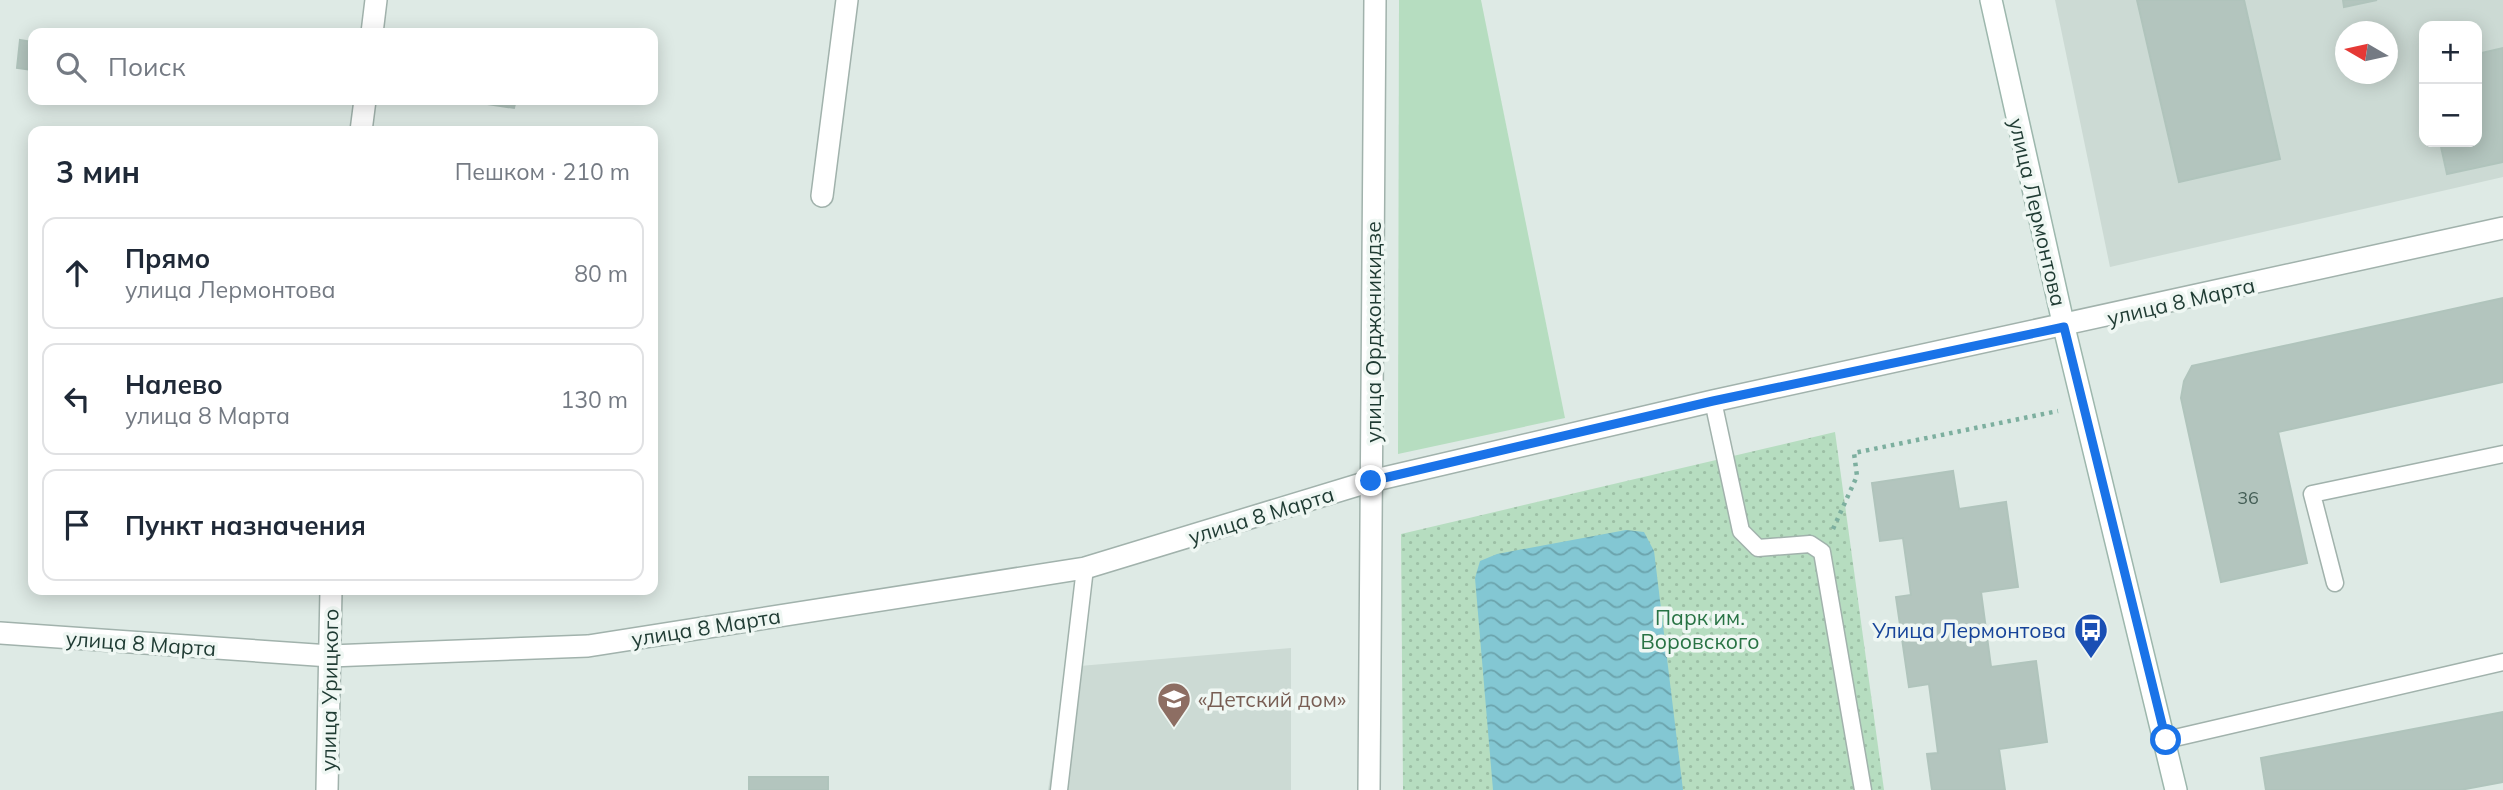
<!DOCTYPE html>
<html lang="ru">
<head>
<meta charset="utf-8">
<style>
  body { margin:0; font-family:Mulish,sans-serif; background:#f6f6f7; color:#1f2937 }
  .controls { position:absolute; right:21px; top:21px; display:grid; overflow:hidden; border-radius:14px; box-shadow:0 4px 18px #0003 }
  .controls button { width:63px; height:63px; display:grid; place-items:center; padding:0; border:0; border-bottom:2px solid #e0e1e3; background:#fff; color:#1f2937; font:35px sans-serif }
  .compass { position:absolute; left:2335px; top:21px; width:63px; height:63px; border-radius:50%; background:#fff; box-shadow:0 4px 18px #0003; rotate:279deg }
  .stop { position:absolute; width:21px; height:21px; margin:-16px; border:5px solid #1a73e8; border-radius:50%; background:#fff }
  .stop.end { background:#1a73e8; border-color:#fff; box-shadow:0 2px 7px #0008 }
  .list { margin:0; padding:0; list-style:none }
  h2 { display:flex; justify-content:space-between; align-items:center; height:91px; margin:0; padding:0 28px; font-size:30px }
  h2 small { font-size:23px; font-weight:400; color:#747a83 }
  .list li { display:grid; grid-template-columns:46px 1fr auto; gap:21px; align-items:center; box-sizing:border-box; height:112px; margin:0 14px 14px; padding:0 14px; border:2px solid #e0e1e3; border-radius:14px }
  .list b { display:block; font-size:26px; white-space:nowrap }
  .list p { margin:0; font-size:23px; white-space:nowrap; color:#747a83 }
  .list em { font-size:23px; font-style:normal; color:#747a83 }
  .icon { flex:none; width:38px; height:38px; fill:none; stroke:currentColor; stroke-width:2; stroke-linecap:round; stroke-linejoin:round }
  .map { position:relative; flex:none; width:2503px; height:790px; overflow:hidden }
  .search { position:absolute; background:#fff; box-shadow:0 4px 18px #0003; left:28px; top:28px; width:630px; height:77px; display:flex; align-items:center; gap:18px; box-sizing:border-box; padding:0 24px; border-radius:14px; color:#747a83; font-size:26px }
  .panel { position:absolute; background:#fff; box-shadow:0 4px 18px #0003; left:28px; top:126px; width:630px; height:469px; border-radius:14px }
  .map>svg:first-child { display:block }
</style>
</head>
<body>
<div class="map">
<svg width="2503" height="790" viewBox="0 0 2503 790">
  <defs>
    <pattern id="park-dots" width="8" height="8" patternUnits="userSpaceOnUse" patternTransform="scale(1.75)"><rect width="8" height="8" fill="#b6ddc0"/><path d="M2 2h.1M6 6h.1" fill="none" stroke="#9cbfa5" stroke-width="1.8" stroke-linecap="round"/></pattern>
    <pattern id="water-waves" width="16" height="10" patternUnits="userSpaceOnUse" patternTransform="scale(1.75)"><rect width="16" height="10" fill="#83c7d3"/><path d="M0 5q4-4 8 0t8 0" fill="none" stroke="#6ba3ac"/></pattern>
  </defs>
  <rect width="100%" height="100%" fill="#deeae5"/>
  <g fill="#ccdad4" fill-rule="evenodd">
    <path d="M 2055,0 L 2503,0 L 2503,177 L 2110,267 ZM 2424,26 L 2477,26 L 2477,142 L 2424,142 ZM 2346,32 L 2388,32 L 2388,74 L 2346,74 Z"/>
    <polygon points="1291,648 1291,790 1048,790 1068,667"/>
  </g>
  <polygon fill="#b6ddc0" points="1399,0 1481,0 1565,418 1398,454"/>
  <polygon fill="url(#park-dots)" points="1835,432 1884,790 1403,790 1401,534"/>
  <polygon fill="url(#water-waves)" points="1626,530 1644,532 1654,551 1683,790 1493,790 1475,578 1480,561 1497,554"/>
  <g fill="#b3c5be" stroke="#b0c4bc" stroke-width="2">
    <polygon points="2137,0 2244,0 2280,159 2179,182"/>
    <polygon points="2343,0 2377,0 2344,7"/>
    <polygon points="20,40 33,42 33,70 17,68"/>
    <polygon points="2503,48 2503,162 2447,174 2440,142 2477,142 2477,54"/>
    <polygon points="461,100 516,100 514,108"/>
    <polygon points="2503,298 2503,382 2278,432 2307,563 2221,582 2181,398 2184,381 2192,366"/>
    <polygon points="1953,471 1959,509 2006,502 2018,587 1981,592 1991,667 2036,661 2047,742 1999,749 2005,790 1932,790 1927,754 1938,753 1929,684 1909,687 1896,597 1911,595 1903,538 1880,541 1872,483"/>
    <polygon points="2503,712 2503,782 2460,790 2266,790 2261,758"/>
    <rect x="749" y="777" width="79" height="13"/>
  </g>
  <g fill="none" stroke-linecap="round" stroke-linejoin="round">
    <g stroke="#a1b2ac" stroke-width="19">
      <g id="service">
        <polyline points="1713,401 1741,531 1758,548 1810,544 1822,552 1863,790"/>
        <polyline points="2335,583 2312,494 2503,454"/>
        <polyline points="2166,740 2503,662"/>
        <polyline points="1059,790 1085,568"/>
      </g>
    </g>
    <g stroke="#a1b2ac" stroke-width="24">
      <polyline id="minor" points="822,196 847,0"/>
    </g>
    <g stroke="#a1b2ac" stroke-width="24">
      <g id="tertiary">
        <polyline points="372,33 376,0"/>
        <polyline points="361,131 365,100"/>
        <polyline points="0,633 330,656 588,646 1085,568 1371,481 1713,401 2503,228"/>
        <polyline points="327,790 331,590"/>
        <polyline points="1369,790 1375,0"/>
      </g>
    </g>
    <g stroke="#9db7ad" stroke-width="24">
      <polyline id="secondary" points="1991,0 2064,327 2176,790"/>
    </g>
    <polyline stroke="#7daf9f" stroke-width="4.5" stroke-dasharray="3.5 5" stroke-linecap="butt" points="1833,529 1857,476 1854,453 2058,411"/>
    <use href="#service" stroke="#fff" stroke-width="16"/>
    <use href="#minor" stroke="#fff" stroke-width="21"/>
    <use href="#tertiary" stroke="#fff" stroke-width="21"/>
    <use href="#secondary" stroke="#fff" stroke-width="21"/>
  </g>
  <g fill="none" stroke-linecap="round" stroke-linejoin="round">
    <polyline stroke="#1a73e8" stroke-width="9" points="1371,481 1713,401 2064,327 2166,740"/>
  </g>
  <defs>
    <g id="bus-pin" transform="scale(1.75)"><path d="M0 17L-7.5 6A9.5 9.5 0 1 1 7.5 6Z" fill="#1a4fb4" stroke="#eff7f3"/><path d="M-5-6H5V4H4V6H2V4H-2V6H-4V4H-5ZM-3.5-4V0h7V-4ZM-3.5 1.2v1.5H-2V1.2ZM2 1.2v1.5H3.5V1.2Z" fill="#fff"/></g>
    <g id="school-pin" transform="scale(1.75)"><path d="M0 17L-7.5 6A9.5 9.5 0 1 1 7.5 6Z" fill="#8d6e63" stroke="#eff7f3"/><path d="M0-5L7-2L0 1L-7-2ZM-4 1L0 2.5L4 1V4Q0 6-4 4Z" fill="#fff"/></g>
  </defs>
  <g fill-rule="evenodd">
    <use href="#bus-pin" x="2091" y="630"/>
    <use href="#school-pin" x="1174" y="699"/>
  </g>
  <g text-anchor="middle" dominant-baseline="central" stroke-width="7" stroke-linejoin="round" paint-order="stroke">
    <g font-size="18" fill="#445e56">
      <text x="2248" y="497">36</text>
    </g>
    <g font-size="21" fill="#1f3b33" stroke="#eff7f3">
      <text transform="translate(2038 212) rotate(77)">улица Лермонтова</text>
      <text transform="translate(2181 301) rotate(-13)">улица 8 Марта</text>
      <text transform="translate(1373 332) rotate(-90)">улица Орджоникидзе</text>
      <text transform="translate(1261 515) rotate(-17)">улица 8 Марта</text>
      <text transform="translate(706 627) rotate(-9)">улица 8 Марта</text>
      <text transform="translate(141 643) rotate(4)">улица 8 Марта</text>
      <text transform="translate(329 690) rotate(-89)">улица Урицкого</text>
    </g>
    <g font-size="21" fill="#287344" stroke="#eff7f3">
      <text x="1700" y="617">Парк им.<tspan x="1700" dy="24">Воровского</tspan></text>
    </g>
    <g font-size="21" fill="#164399" stroke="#eff7f3" text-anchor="end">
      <text x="2066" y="630">Улица Лермонтова</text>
    </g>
    <g font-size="21" fill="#785e54" stroke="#eff7f3" text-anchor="start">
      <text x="1198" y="699">«Детский дом»</text>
    </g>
  </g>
</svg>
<div class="controls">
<button>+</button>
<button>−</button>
</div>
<svg class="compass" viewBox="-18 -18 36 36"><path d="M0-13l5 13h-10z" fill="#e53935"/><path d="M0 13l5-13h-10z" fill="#747a83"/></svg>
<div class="stop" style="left:2166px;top:740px"></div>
<div class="stop end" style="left:1371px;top:481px"></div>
<div class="search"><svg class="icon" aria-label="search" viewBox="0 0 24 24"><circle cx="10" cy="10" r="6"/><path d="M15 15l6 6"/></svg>Поиск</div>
<section class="panel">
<h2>3 мин<small>Пешком · 210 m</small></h2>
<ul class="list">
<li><svg class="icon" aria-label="ahead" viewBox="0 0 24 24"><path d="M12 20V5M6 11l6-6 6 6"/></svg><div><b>Прямо</b><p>улица Лермонтова</p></div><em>80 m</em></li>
<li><svg class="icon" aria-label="left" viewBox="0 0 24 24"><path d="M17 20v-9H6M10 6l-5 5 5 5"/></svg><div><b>Налево</b><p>улица 8 Марта</p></div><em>130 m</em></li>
<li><svg class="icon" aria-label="arrive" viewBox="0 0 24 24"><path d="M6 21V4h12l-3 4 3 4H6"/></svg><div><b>Пункт назначения</b></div></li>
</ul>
</section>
</div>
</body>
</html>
